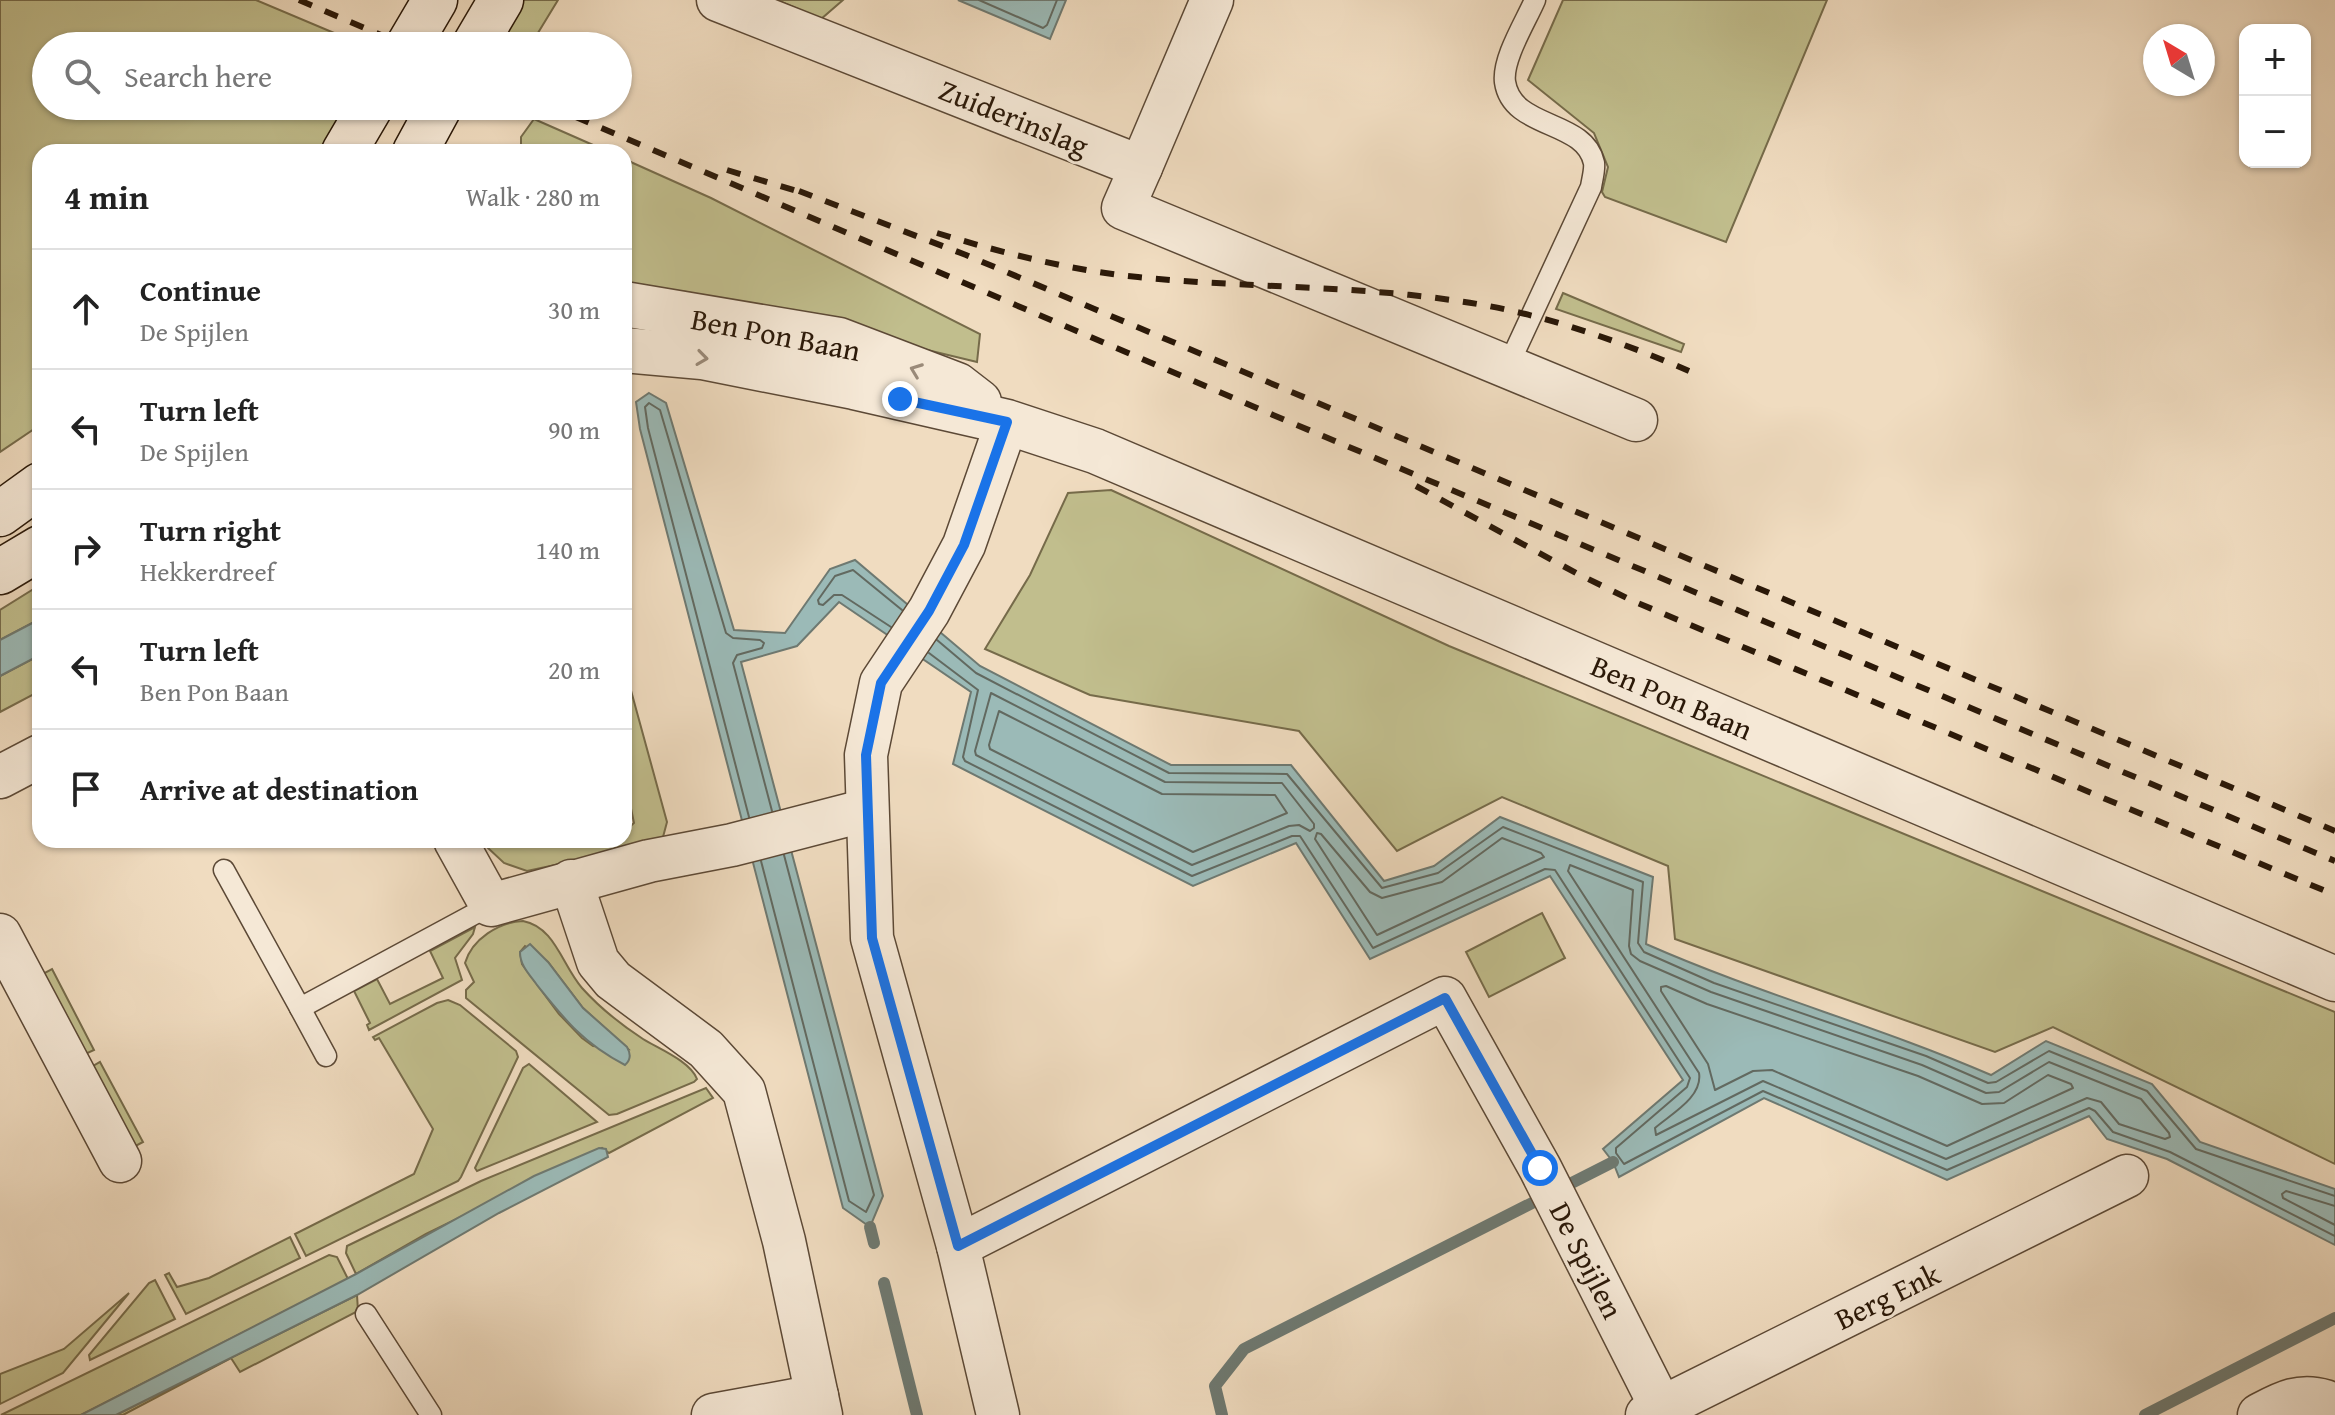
<!DOCTYPE html>
<html lang="en">
<head>
<meta charset="utf-8">
<style>
  body { margin:0; font-family:"Gentium Book Plus",serif; background:#f2f2f2; color:#222 }
  .controls { position:absolute; right:24px; top:24px; display:grid; overflow:hidden; border-radius:16px; box-shadow:0 2px 6px #0004 }
  .controls button { width:72px; height:72px; display:grid; place-items:center; padding:0; border:0; border-bottom:2px solid #e0e0e0; background:#fff; color:#222; font:40px sans-serif }
  .compass { position:absolute; left:2143px; top:24px; width:72px; height:72px; border-radius:50%; background:#fff; box-shadow:0 2px 6px #0004; rotate:322deg }
  .stop { position:absolute; width:24px; height:24px; margin:-18px; border:6px solid #1a73e8; border-radius:50%; background:#fff }
  .stop.end { background:#1a73e8; border-color:#fff; box-shadow:0 2px 8px #0008 }
  .list { margin:0; padding:0; list-style:none }
  h2 { display:flex; justify-content:space-between; align-items:center; height:104px; margin:0; padding:0 32px; font-size:34px }
  h2 small { font-size:26px; font-weight:400; color:#767676 }
  .list li { display:grid; grid-template-columns:52px 1fr auto; gap:24px; align-items:center; box-sizing:border-box; height:120px; padding:0 32px; border-top:2px solid #e0e0e0 }
  .list b { display:block; font-size:30px; white-space:nowrap }
  .list p { margin:0; font-size:26px; white-space:nowrap; color:#767676 }
  .list em { font-size:26px; font-style:normal; color:#767676 }
  .icon { flex:none; width:44px; height:44px; fill:none; stroke:currentColor; stroke-width:2; stroke-linecap:round; stroke-linejoin:round }
  .map { position:relative; flex:none; width:2335px; height:1415px; overflow:hidden }
  .search { position:absolute; background:#fff; box-shadow:0 2px 6px #0004; left:32px; top:32px; width:600px; height:88px; display:flex; align-items:center; gap:20px; box-sizing:border-box; padding:0 28px; border-radius:44px; color:#767676; font-size:30px }
  .panel { position:absolute; background:#fff; box-shadow:0 2px 6px #0004; left:32px; top:144px; width:600px; height:704px; border-radius:24px }
  .map>svg:first-child { display:block }
</style>
</head>
<body>
<div class="map">
<svg width="2335" height="1415" viewBox="0 0 2335 1415">
  <rect width="100%" height="100%" fill="#f0dcc0"/>
  <filter id="stains"><feTurbulence type="fractalNoise" baseFrequency=".0025" numOctaves="4"/><feColorMatrix values="0 0 0 0 .2 0 0 0 0 .09 0 0 0 0 .02 0 0 0 .5 -.17"/></filter>
  <radialGradient id="worn" r=".72"><stop offset=".6" stop-color="#630" stop-opacity="0"/><stop offset="1" stop-color="#630" stop-opacity=".3"/></radialGradient>
  <g fill="#c1be8d" stroke="#766b4a" stroke-width="2" fill-rule="evenodd">
    <polygon points="0,0 256,0 365,46 46,46 46,106 352,106 323,152 40,152 40,425 0,452"/>
    <polygon points="517,0 558,0 530,46 491,46"/>
    <polygon points="777,0 843,0 821,19"/>
    <polygon points="1563,0 1827,0 1726,242 1605,197 1602,192 1608,167 1594,133 1528,80"/>
    <polygon points="534,119 609,152 521,152 521,137"/>
    <polygon points="624,159 711,198 980,334 977,362 687,292 624,284"/>
    <polygon points="1563,293 1684,344 1681,352 1556,309"/>
    <polygon points="1111,490 1449,646 2335,1012 2335,1164 2053,1027 1995,1052 1675,939 1668,866 1502,797 1397,851 1299,731 1090,695 985,649 1030,575 1068,493"/>
    <polygon points="40,585 40,619 0,640 0,610"/>
    <polygon points="40,655 40,691 0,712 0,676"/>
    <polygon points="624,665 667,822 663,837 630,849 527,871 504,863 488,848 486,840 491,842 567,840 579,845 597,840 624,840 624,832 634,823 624,775"/>
    <polygon points="1542,913 1565,958 1489,997 1466,952"/>
    <path d="M 523,921 C 555,927 562,965 582,988 C 600,1008 620,1024 643,1039 C 659,1049 690,1061 697,1079 L 694,1082 L 617,1114 L 609,1115 L 466,998 L 466,990 L 474,982 L 465,963 C 472,939 499,922 523,921 ZM 525,946 L 548,962 L 583,1008 L 628,1049 L 593,1046 L 582,1038 L 559,1014 L 522,964 L 520,952 Z"/>
    <polygon points="475,927 473,934 455,958 462,980 369,1030 367,1025 370,1023 354,991 377,979 390,1004 443,978 430,951"/>
    <polygon points="52,969 94,1050 81,1056 39,976"/>
    <polygon points="448,1000 460,1005 516,1051 518,1057 461,1177 458,1181 306,1256 295,1234 414,1174 433,1129 379,1038 375,1040 373,1037 437,1003"/>
    <polygon points="100,1062 143,1142 130,1149 88,1069"/>
    <polygon points="529,1064 597,1122 477,1171 475,1168 523,1068"/>
    <polygon points="706,1088 713,1098 609,1153 602,1148 426,1234 356,1274 346,1253 347,1246 481,1181"/>
    <polygon points="290,1237 300,1258 186,1314 165,1275 169,1273 177,1287 209,1278"/>
    <polygon points="329,1255 337,1257 348,1279 81,1415 1,1415"/>
    <polygon points="155,1280 175,1319 90,1360 89,1355 149,1283"/>
    <polygon points="129,1293 63,1373 0,1404 0,1374 64,1349"/>
    <polygon points="357,1295 358,1311 240,1372 231,1358 123,1415 116,1415"/>
  </g>
  <g fill="#9bbab7" stroke="#6e7971" stroke-width="2">
    <polygon points="958,0 1066,0 1050,39"/>
    <path d="M 649,393 L 666,403 L 734,630 L 785,633 L 830,569 L 855,560 L 980,666 L 1171,765 L 1291,765 L 1384,881 L 1434,866 L 1500,817 L 1653,877 L 1646,944 C 1759,994 1878,1026 1991,1075 L 2046,1041 L 2152,1084 L 2200,1142 L 2335,1189 L 2335,1245 L 2167,1159 L 2107,1139 L 2089,1116 L 1947,1180 L 1764,1098 L 1619,1177 L 1613,1162 L 1603,1149 L 1683,1080 L 1550,876 L 1370,959 L 1296,843 L 1193,886 L 953,764 L 971,692 L 839,602 L 797,646 L 741,662 L 883,1196 L 870,1227 L 843,1208 L 640,429 L 636,402 Z"/>
    <polygon points="40,619 40,655 0,676 0,640"/>
    <path d="M 530,944 L 548,962 L 583,1008 L 627,1047 C 631,1054 631,1060 625,1065 C 584,1044 565,1020 537,985 C 530,975 520,966 520,952 Z"/>
    <polygon points="599,1148 606,1149 608,1157 499,1213 357,1295 116,1415 81,1415 356,1274 534,1176"/>
  </g>
  <g fill="none" stroke-linecap="round" stroke-linejoin="round">
    <g stroke="#626960" stroke-width="2">
      <polyline points="979,0 1043,28 1047,25 1057,0"/>
      <polyline points="891,627 842,595 834,595 823,605 819,604 818,600 835,576 853,570 902,610"/>
      <polyline points="937,640 976,673 1169,773 1287,774 1382,888 1438,873 1503,827 1643,882 1638,943 1644,952 1714,983 1926,1056 1988,1083 1996,1082 2049,1051 2147,1091 2196,1149 2335,1196"/>
      <polyline points="929,653 978,690 963,757 965,761 1192,876 1292,836 1300,836 1373,948 1545,869 1555,870 1690,1078 1687,1087 1616,1148 1616,1153 1624,1164 1763,1091 1947,1170 2089,1108 2095,1111 2113,1132 2170,1152 2335,1236"/>
      <polygon points="991,693 1165,782 1282,783 1314,824 1314,828 1310,831 1299,825 1289,826 1192,865 976,755 975,751"/>
      <polygon points="999,711 1162,794 1275,795 1287,813 1193,852 990,749 989,745"/>
      <polyline points="749,817 648,428 645,407 649,403 660,410 726,633 733,638 760,640 764,643 762,648 737,655 733,663 772,811"/>
      <polygon points="1317,833 1321,834 1370,892 1382,898 1442,882 1502,838 1541,853 1544,857 1377,935 1315,839"/>
      <polyline points="761,861 849,1201 866,1212 874,1195 784,855"/>
      <path d="M 1570,865 L 1633,890 L 1629,946 L 1631,954 L 1640,961 L 1711,992 L 1922,1065 L 1986,1093 L 1999,1092 L 2049,1062 L 2141,1099 L 2169,1133 L 2170,1137 L 2165,1139 L 2119,1124 L 2101,1102 L 2087,1098 L 1946,1159 L 1763,1081 L 1656,1135 L 1655,1128 C 1671,1114 1703,1097 1699,1073 L 1568,871 Z"/>
      <polygon points="1666,986 1707,1004 1918,1076 1982,1104 2004,1103 2048,1075 2071,1084 2073,1088 1947,1146 1772,1070 1753,1071 1715,1090 1708,1064 1661,991 1661,987"/>
      <polyline points="2335,1206 2286,1191 2282,1194 2283,1198 2335,1225"/>
    </g>
    <g stroke="#6e7971" stroke-width="12">
      <polyline points="870,1227 874,1243"/>
      <polyline points="884,1283 917,1415"/>
      <polyline points="1222,1415 1215,1386 1244,1349 1613,1162"/>
      <polyline points="2145,1415 2335,1318"/>
    </g>
    <g stroke="#5c4936" stroke-width="23">
      <g id="service">
        <path d="M 1508,366 L 1591,187 C 1592,180 1595,170 1594,163 C 1585,119 1512,130 1505,82 C 1502,59 1526,21 1535,0"/>
        <polyline points="224,870 300,1008 491,905"/>
        <polyline points="300,1008 326,1056"/>
        <polyline points="366,1314 431,1415"/>
      </g>
    </g>
    <g stroke="#5c4936" stroke-width="45">
      <g id="minor">
        <polyline points="718,0 1141,167 1212,0"/>
        <polyline points="1141,167 1123,208 1636,420"/>
        <polyline points="0,777 40,756"/>
        <polyline points="455,840 491,905 649,861 732,845 867,810"/>
        <polyline points="571,881 598,962 613,980 706,1049 744,1091 784,1241 821,1415"/>
        <polyline points="0,935 120,1161"/>
        <polyline points="958,1246 1445,998 1540,1168 1665,1415"/>
        <polyline points="713,1415 817,1396"/>
        <polyline points="998,1415 958,1246 872,938 866,755 881,683 929,611 964,545 1007,422"/>
        <polyline points="1647,1415 2127,1176"/>
        <path d="M 2259,1415 C 2282,1403 2299,1393 2325,1401 L 2334,1415"/>
      </g>
    </g>
    <g stroke="#5c4936" stroke-width="47">
      <g id="tertiary">
        <polyline points="624,304 839,340 957,385 979,402"/>
        <polyline points="624,350 702,357 854,387 1007,422 1095,451 2335,979"/>
      </g>
    </g>
    <g stroke="#2a1808" stroke-width="47">
      <g id="secondary">
        <polyline points="408,46 435,0"/>
        <polyline points="474,46 501,0"/>
        <polyline points="344,152 371,106"/>
        <polyline points="415,152 440,106"/>
        <polyline points="0,514 40,485"/>
        <polyline points="0,572 40,548"/>
      </g>
    </g>
    <use href="#service" stroke="#f5e8d6" stroke-width="20"/>
    <use href="#minor" stroke="#f5e8d6" stroke-width="42"/>
    <use href="#tertiary" stroke="#f5e8d6" stroke-width="44"/>
    <use href="#secondary" stroke="#f5e8d6" stroke-width="44"/>
    <g stroke="#2a1808" stroke-width="6" stroke-dasharray="14 14" stroke-linecap="butt">
      <polyline points="299,0 407,46"/>
      <polyline points="550,106 1273,415 2335,861"/>
      <polyline points="727,170 807,194"/>
      <polyline points="799,191 966,255 2335,831"/>
      <path d="M 937,233 C 1003,253 1069,270 1138,277 C 1244,288 1352,285 1458,301 C 1538,312 1614,339 1689,371"/>
      <polyline points="1416,486 1576,573 1633,601 2335,895"/>
    </g>
  </g>
  <defs><path id="oneway-chevron" d="M-2-3.5L2.5 0L-2 3.5" fill="none" stroke-width="1.6" stroke-linecap="round" stroke-linejoin="round" transform="scale(2)"/></defs>
  <g stroke="#9a8a79">
    <use href="#oneway-chevron" transform="translate(702 358) rotate(8)"/>
    <use href="#oneway-chevron" transform="translate(916 370) rotate(-159)"/>
  </g>
  <g fill="none" stroke-linecap="round" stroke-linejoin="round">
    <polyline stroke="#1a73e8" stroke-width="10" points="900,399 1007,422 964,545 929,611 881,683 866,755 872,938 958,1246 1445,998 1540,1168"/>
  </g>
  <g text-anchor="middle" dominant-baseline="central" stroke-width="6" stroke-linejoin="round" paint-order="stroke">
    <g font-size="30" fill="#2a1808" stroke="#f5e8d6">
      <text transform="translate(1014 117) rotate(22)">Zuiderinslag</text>
      <text transform="translate(776 334) rotate(11)">Ben Pon Baan</text>
      <text transform="translate(1672 697) rotate(23)">Ben Pon Baan</text>
      <text transform="translate(1587 1260) rotate(63)">De Spijlen</text>
      <text transform="translate(1887 1296) rotate(-26)">Berg Enk</text>
    </g>
  </g>
  <rect width="100%" height="100%" filter="url(#stains)"/>
  <rect width="100%" height="100%" fill="url(#worn)"/>
</svg>
<div class="controls">
<button>+</button>
<button>−</button>
</div>
<svg class="compass" viewBox="-18 -18 36 36"><path d="M0-13l5 13h-10z" fill="#e53935"/><path d="M0 13l5-13h-10z" fill="#767676"/></svg>
<div class="stop" style="left:1540px;top:1168px"></div>
<div class="stop end" style="left:900px;top:399px"></div>
<div class="search"><svg class="icon" aria-label="search" viewBox="0 0 24 24"><circle cx="10" cy="10" r="6"/><path d="M15 15l6 6"/></svg>Search here</div>
<section class="panel">
<h2>4 min<small>Walk · 280 m</small></h2>
<ul class="list">
<li><svg class="icon" aria-label="ahead" viewBox="0 0 24 24"><path d="M12 20V5M6 11l6-6 6 6"/></svg><div><b>Continue</b><p>De Spijlen</p></div><em>30 m</em></li>
<li><svg class="icon" aria-label="left" viewBox="0 0 24 24"><path d="M17 20v-9H6M10 6l-5 5 5 5"/></svg><div><b>Turn left</b><p>De Spijlen</p></div><em>90 m</em></li>
<li><svg class="icon" aria-label="right" viewBox="0 0 24 24"><path d="M7 20v-9h11M14 6l5 5-5 5"/></svg><div><b>Turn right</b><p>Hekkerdreef</p></div><em>140 m</em></li>
<li><svg class="icon" aria-label="left" viewBox="0 0 24 24"><path d="M17 20v-9H6M10 6l-5 5 5 5"/></svg><div><b>Turn left</b><p>Ben Pon Baan</p></div><em>20 m</em></li>
<li><svg class="icon" aria-label="arrive" viewBox="0 0 24 24"><path d="M6 21V4h12l-3 4 3 4H6"/></svg><div><b>Arrive at destination</b></div></li>
</ul>
</section>
</div>
</body>
</html>
